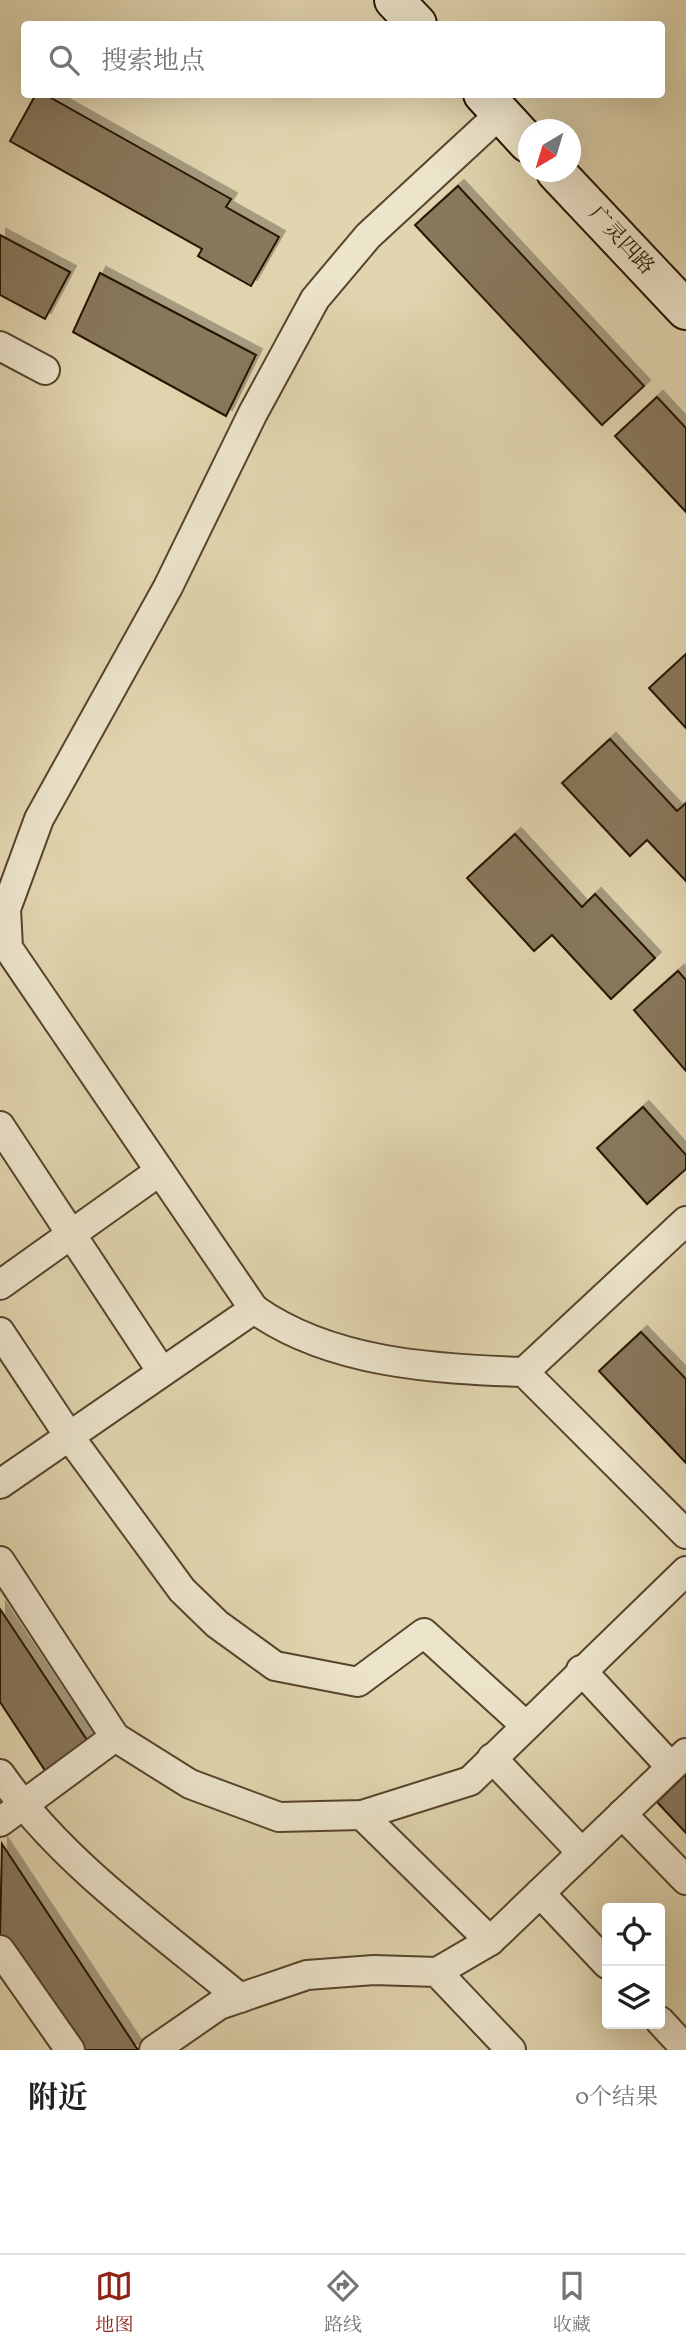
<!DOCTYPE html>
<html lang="zh">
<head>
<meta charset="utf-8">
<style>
  body { margin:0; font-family:Vollkorn,"Noto Serif SC",serif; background:#f2f2f2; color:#202124 }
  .controls { position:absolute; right:21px; bottom:21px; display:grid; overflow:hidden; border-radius:7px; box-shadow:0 7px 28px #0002 }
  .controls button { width:63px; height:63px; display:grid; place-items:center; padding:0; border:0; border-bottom:2px solid #e0e0e0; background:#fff; color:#202124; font:35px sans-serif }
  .compass { position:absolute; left:518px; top:119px; width:63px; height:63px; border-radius:50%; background:#fff; box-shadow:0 7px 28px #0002; rotate:218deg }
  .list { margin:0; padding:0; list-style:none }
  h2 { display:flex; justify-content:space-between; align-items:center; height:91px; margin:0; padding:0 28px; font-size:30px }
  h2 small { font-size:23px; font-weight:400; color:#757577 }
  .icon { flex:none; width:38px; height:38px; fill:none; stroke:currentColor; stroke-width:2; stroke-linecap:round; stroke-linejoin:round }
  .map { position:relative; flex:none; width:686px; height:2050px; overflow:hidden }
  .search { position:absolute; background:#fff; box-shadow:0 7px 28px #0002; left:21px; right:21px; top:21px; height:77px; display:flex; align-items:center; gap:18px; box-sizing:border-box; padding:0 24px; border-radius:7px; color:#757577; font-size:26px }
  .sheet { height:203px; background:#fff }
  nav { display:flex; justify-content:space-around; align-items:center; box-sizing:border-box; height:98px; border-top:2px solid #e0e0e0; background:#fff; font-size:19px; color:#757577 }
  nav a { display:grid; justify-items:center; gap:4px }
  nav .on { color:#8f2418 }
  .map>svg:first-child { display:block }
</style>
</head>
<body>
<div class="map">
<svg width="686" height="2050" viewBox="0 0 686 2050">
  <defs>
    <filter id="shadow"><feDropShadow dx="6" dy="-6" stdDeviation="0" flood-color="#0004"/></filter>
  </defs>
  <rect width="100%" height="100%" fill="#e1d5af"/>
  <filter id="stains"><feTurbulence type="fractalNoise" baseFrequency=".00286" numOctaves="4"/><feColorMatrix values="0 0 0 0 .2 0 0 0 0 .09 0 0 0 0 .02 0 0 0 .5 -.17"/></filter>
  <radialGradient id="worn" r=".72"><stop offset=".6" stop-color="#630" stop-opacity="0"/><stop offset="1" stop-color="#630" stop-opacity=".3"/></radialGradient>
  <g fill="#88785b" stroke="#271400" stroke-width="2" filter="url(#shadow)">
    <polygon points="36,94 44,94 231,199 226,207 279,237 251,286 198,256 202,249 10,141"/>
    <polygon points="458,186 644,386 602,425 415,225"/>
    <polygon points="0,235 70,272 45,319 0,295"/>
    <polygon points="100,273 256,355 226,416 73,332"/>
    <polygon points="657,397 686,428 686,512 615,436"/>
    <polygon points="686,654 686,728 649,688"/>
    <polygon points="610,739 677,811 686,803 686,881 647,840 630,856 562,783"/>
    <polygon points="515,834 582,907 595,894 655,958 611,999 552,935 534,951 467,878"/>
    <polygon points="678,971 686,980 686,1071 634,1010"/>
    <polygon points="643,1107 686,1155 686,1169 647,1204 597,1148"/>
    <polygon points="641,1332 686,1379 686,1463 599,1371"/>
    <polygon points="0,1609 89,1743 46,1772 0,1702"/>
    <polygon points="686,1774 686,1833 657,1802"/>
    <polygon points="2,1844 138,2050 76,2050 0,1935"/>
  </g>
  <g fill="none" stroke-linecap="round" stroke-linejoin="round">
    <g stroke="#56442c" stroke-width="32">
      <g id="minor">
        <polyline points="0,346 45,370"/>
        <polyline points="0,1126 162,1372"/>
        <polyline points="0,1285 160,1171"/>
        <path d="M 254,1309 C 330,1363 433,1369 524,1372 L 686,1534"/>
        <polyline points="0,1332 69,1436 182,1590 217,1624 275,1666 358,1682 424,1633 525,1725"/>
        <polyline points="524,1372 686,1221"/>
        <polyline points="0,1484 254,1309 8,948 6,909 39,819 168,587 253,413 315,299 368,236 501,113"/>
        <polyline points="0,1561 115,1737 190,1784 279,1817 362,1815 470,1781 686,1571"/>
        <polyline points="581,1670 671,1767"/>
        <polyline points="492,1758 582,1853"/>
        <path d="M 0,1774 C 62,1863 157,1929 240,1998"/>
        <polyline points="622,1814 686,1880"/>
        <polyline points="362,1815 490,1941"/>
        <polyline points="0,1822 115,1737"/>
        <polyline points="540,1893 607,1964"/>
        <polyline points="0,1950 70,2050"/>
        <polyline points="437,1972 490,1941 686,1753"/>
        <polyline points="660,2021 686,2049"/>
        <polyline points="154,2050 219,2005 307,1975 374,1970 437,1972 511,2050"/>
      </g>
    </g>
    <g stroke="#271400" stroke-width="42">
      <g id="secondary">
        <polyline points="394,0 417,24"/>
        <polyline points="483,94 528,143"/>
        <polyline points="556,172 686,310"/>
      </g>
    </g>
    <use href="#minor" stroke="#ece4cb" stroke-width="28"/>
    <use href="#secondary" stroke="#ece4cb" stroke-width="38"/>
  </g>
  <g text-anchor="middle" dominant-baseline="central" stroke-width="7" stroke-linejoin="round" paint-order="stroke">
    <g font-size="21" fill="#271400" stroke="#ece4cb">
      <text transform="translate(621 241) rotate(47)">广灵四路</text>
    </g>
  </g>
  <rect width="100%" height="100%" filter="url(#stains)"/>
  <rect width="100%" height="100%" fill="url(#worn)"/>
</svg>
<div class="controls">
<button><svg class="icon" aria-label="locate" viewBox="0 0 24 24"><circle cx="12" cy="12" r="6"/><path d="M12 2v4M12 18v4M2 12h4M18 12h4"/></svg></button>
<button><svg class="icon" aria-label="layers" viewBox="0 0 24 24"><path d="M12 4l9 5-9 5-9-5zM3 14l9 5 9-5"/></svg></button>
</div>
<svg class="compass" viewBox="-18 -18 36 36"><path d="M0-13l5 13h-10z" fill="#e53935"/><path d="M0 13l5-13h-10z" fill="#757577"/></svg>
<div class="search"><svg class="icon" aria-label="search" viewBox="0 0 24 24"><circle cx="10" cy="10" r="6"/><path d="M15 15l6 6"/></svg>搜索地点</div>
</div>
<section class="sheet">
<h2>附近<small>0个结果</small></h2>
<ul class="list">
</ul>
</section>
<nav>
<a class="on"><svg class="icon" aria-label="map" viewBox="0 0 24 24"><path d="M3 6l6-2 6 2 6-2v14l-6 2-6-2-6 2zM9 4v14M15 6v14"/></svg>地图</a>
<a><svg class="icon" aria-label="directions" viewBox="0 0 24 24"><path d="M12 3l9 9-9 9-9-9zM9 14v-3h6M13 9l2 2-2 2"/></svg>路线</a>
<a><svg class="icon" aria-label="saved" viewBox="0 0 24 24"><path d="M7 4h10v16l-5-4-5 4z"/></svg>收藏</a>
</nav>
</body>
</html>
